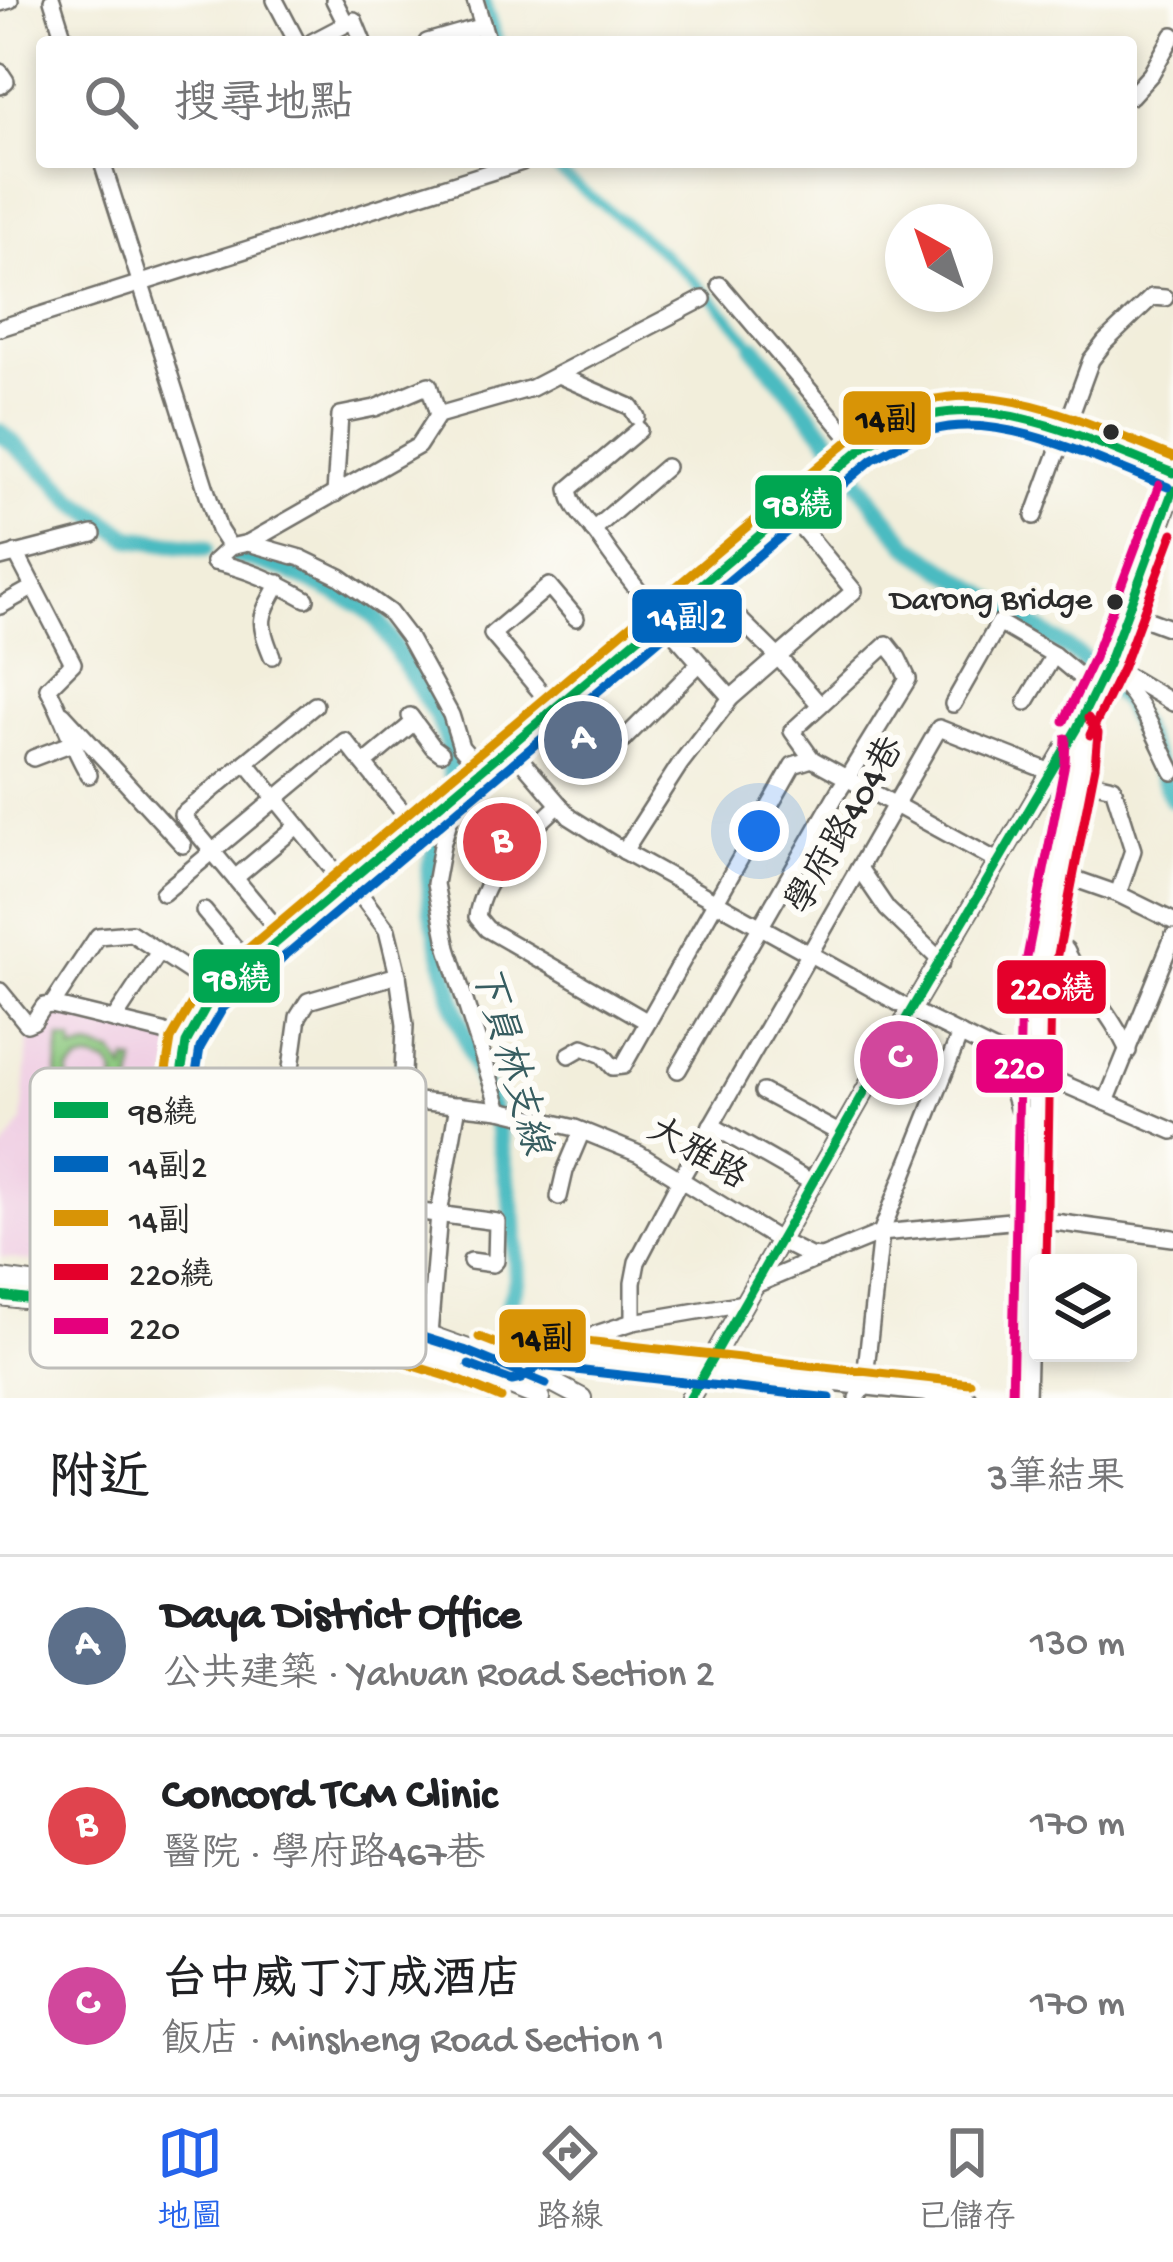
<!DOCTYPE html>
<html lang="zh-TW">
<head>
<meta charset="utf-8">
<style>
  body { margin:0; font-family:"Gochi Hand","LXGW WenKai TC",sans-serif; background:#f6f6f6; color:#202124 }
  .controls { position:absolute; right:36px; bottom:36px; display:grid; overflow:hidden; border-radius:12px; box-shadow:0 6px 18px #0003 }
  .controls button { width:108px; height:108px; display:grid; place-items:center; padding:0; border:0; border-bottom:3px solid #e0e0e0; background:#fff; color:#202124; font:60px sans-serif }
  .compass { position:absolute; left:885px; top:204px; width:108px; height:108px; border-radius:50%; background:#fff; box-shadow:0 6px 18px #0003; rotate:320deg }
  .you { position:absolute; left:759px; top:831px; width:42px; height:42px; margin:-30px; border:9px solid #fff; border-radius:50%; background:#1a73e8; box-shadow:0 0 0 18px #1a73e833 }
  .badge { display:grid; place-items:center; width:78px; height:78px; border-radius:50%; background:#2563eb; color:#fff; font-size:39px; font-weight:700 }
  .pin { position:absolute; translate:-50% -50%; border:6px solid #fff; box-shadow:0 3px 12px #0006 }
  .list { margin:0; padding:0; list-style:none }
  h2 { display:flex; justify-content:space-between; align-items:center; height:156px; margin:0; padding:0 48px; font-size:51px }
  h2 small { font-size:39px; font-weight:400; color:#757577 }
  .list li { display:grid; grid-template-columns:78px 1fr auto; gap:36px; align-items:center; box-sizing:border-box; height:180px; padding:0 48px; border-top:3px solid #e0e0e0 }
  .list b { display:block; font-size:45px; white-space:nowrap }
  .list p { margin:0; font-size:39px; white-space:nowrap; color:#757577 }
  .list em { font-size:39px; font-style:normal; color:#757577 }
  .icon { flex:none; width:66px; height:66px; fill:none; stroke:currentColor; stroke-width:2; stroke-linecap:round; stroke-linejoin:round }
  .map { position:relative; flex:none; width:1173px; height:1398px; overflow:hidden }
  .search { position:absolute; background:#fff; box-shadow:0 6px 18px #0003; left:36px; right:36px; top:36px; height:132px; display:flex; align-items:center; gap:30px; box-sizing:border-box; padding:0 42px; border-radius:12px; color:#757577; font-size:45px }
  .sheet { height:696px; background:#fff }
  nav { display:flex; justify-content:space-around; align-items:center; box-sizing:border-box; height:168px; border-top:3px solid #e0e0e0; background:#fff; font-size:33px; color:#757577 }
  nav a { display:grid; justify-items:center; gap:6px }
  nav .on { color:#2563eb }
  .map>svg:first-child { display:block }
</style>
</head>
<body>
<div class="map">
<svg width="1173" height="1398" viewBox="0 0 1173 1398">
  <rect width="100%" height="100%" fill="#fdfcf7"/>
  <filter id="ink" filterUnits="userSpaceOnUse"><feTurbulence type="fractalNoise" baseFrequency=".00833" numOctaves="2"/><feDisplacementMap in="SourceGraphic" scale="24" xChannelSelector="R" yChannelSelector="G"/><feConvolveMatrix kernelMatrix="1 2 1 2 8 2 1 2 1" color-interpolation-filters="sRGB"/></filter>
  <filter id="wash" filterUnits="userSpaceOnUse"><feTurbulence type="fractalNoise" baseFrequency=".004" numOctaves="4" result="noise"/><feDisplacementMap in="SourceGraphic" scale="48" xChannelSelector="R" yChannelSelector="G"/><feGaussianBlur stdDeviation="2.7" result="paint"/><feColorMatrix in="noise" values="0 0 0 0 0 0 0 0 0 0 0 0 0 0 0 0 0 1.4 0 .05"/><feComposite in="paint" operator="in"/></filter>
  <g filter="url(#wash)">
    <rect width="100%" height="100%" fill="#f2eedb"/>
    <polygon fill="#f0d0e4" points="49,1008 175,1041 133,1277 0,1257 0,1154 22,1122 29,1029"/>
    <path fill="#8ac77d" stroke="#5a7954" stroke-width="3" fill-rule="evenodd" d="M 60,1039 L 73,1041 L 73,1051 L 89,1047 L 113,1053 L 125,1070 L 127,1060 L 135,1062 L 112,1220 L 99,1218 L 101,1194 C 78,1200 60,1197 48,1176 ZM 91,1059 L 108,1064 L 115,1075 L 105,1172 L 99,1180 C 86,1188 74,1187 62,1177 L 59,1161 L 69,1071 L 79,1062 Z"/>
    <g fill="none" stroke-linecap="round" stroke-linejoin="round">
      <g stroke="#4cbbc1" stroke-width="10">
        <polyline points="485,0 499,42"/>
        <path d="M 546,162 C 620,219 697,272 754,347"/>
      </g>
      <g stroke="#4cbbc1" stroke-width="18">
        <polyline points="754,347 831,441 876,506 909,546 1079,656 1126,701 1173,799"/>
        <polyline points="0,432 53,478 74,501 130,538 205,548"/>
        <polyline points="233,554 290,571 362,605 378,620 438,718 447,739 451,776"/>
        <polyline points="437,841 429,869 431,909 456,1011 496,1121 514,1219 517,1280 501,1330 494,1398"/>
      </g>
    </g>
  </g>
  <g filter="url(#ink)">
    <g fill="none" stroke-linecap="round" stroke-linejoin="round">
      <g stroke="#716f69" stroke-width="20">
        <g id="minor">
          <polyline points="52,0 65,42"/>
          <polyline points="275,0 297,42"/>
          <polyline points="334,0 346,24"/>
          <polyline points="475,0 488,42"/>
          <polyline points="0,3 10,0"/>
          <polyline points="312,42 354,20 363,42"/>
          <polyline points="427,42 483,26"/>
          <polyline points="0,72 6,81 0,86"/>
          <polyline points="1131,96 1151,74 1173,35"/>
          <polyline points="102,162 219,530 230,547"/>
          <polyline points="720,285 860,450"/>
          <polyline points="0,328 522,162"/>
          <polyline points="558,375 631,407 637,417"/>
          <path d="M 639,430 L 569,489 C 572,510 586,519 598,536 C 637,594 685,646 731,698"/>
          <polyline points="335,494 340,415 375,408 429,385 438,415"/>
          <polyline points="1034,516 1091,360 1105,342 1152,297 1165,298"/>
          <polyline points="593,530 666,467"/>
          <polyline points="248,543 418,446 438,415 532,388 703,299"/>
          <path d="M 16,553 L 73,663 L 48,688 C 64,718 71,745 89,775"/>
          <polyline points="0,558 93,534"/>
          <polyline points="214,562 230,547 248,543 301,558 340,577 389,612 408,637 451,715 461,747 482,771"/>
          <path d="M 214,562 C 248,569 276,582 306,599"/>
          <polyline points="703,583 778,657 820,705"/>
          <polyline points="0,606 34,587"/>
          <polyline points="1127,612 1173,629"/>
          <path d="M 272,656 C 257,620 260,617 279,583"/>
          <path d="M 1106,667 C 1142,697 1153,732 1173,772"/>
          <polyline points="1124,674 1173,703"/>
          <polyline points="1026,702 1054,655"/>
          <polyline points="953,704 999,623 1054,655 1096,690"/>
          <polyline points="555,709 492,634 549,586 576,618"/>
          <polyline points="63,714 183,845"/>
          <polyline points="410,716 433,747 441,753"/>
          <polyline points="510,747 570,817 624,851 911,1010 1036,1072 1173,1131"/>
          <polyline points="608,755 700,663"/>
          <polyline points="33,758 70,744"/>
          <polyline points="246,762 346,885"/>
          <polyline points="364,764 413,723"/>
          <polyline points="1077,779 1113,787 1133,850 1118,894"/>
          <polyline points="457,794 442,845 435,884 448,948 500,1110"/>
          <path d="M 559,805 C 529,832 482,874 477,917 L 487,929 L 648,1022"/>
          <polyline points="624,851 680,764 731,698 854,591 788,511"/>
          <polyline points="859,868 887,909 942,962"/>
          <polyline points="1058,873 1118,894 1173,921"/>
          <polyline points="235,878 297,826"/>
          <polyline points="350,881 387,930 398,975 405,1025 402,1099 374,1326"/>
          <polyline points="163,893 345,741 415,827"/>
          <polyline points="204,911 250,966"/>
          <polyline points="284,937 182,815 315,705"/>
          <path d="M 1044,944 L 1066,950 C 1083,986 1112,1014 1128,1051"/>
          <polyline points="0,991 27,1024 34,1021 44,1006 52,1005 163,1032 186,1043"/>
          <polyline points="52,1005 98,936 131,933 219,991"/>
          <polyline points="114,1020 159,952"/>
          <polyline points="569,1055 583,1047 603,1055 613,1067 623,1066 793,765 812,759"/>
          <polyline points="1002,1055 1019,1112 1035,1118"/>
          <polyline points="678,1070 838,792 847,778 908,679 898,658 887,644 792,731 812,759 999,862"/>
          <polyline points="181,1075 500,1110 575,1128 639,1154 780,1241 810,1256 822,1257 881,1233 1032,1219 1173,1238"/>
          <polyline points="763,1092 841,1134"/>
          <polyline points="1106,1102 1173,937"/>
          <polyline points="711,1125 813,1183"/>
          <polyline points="164,1178 497,1222 496,1261 493,1264 471,1261"/>
          <polyline points="217,1185 225,1141"/>
          <polyline points="274,1192 298,1017 308,1001 398,975"/>
          <polyline points="559,1197 565,1171 582,1131"/>
          <polyline points="264,1236 382,1251"/>
          <polyline points="233,1246 241,1188"/>
          <polyline points="755,1285 819,1258"/>
          <path d="M 144,1310 L 186,1043 L 211,998 L 855,453 C 876,439 906,423 930,415 C 995,395 1110,450 1173,473"/>
          <polyline points="633,1322 633,1283 637,1262 680,1180 939,728 1051,772"/>
          <polyline points="429,1335 439,1214 458,1105"/>
          <polyline points="572,1354 596,1334 633,1322 744,1303"/>
          <path d="M 510,1373 C 515,1361 525,1353 538,1351 L 968,1398"/>
          <polyline points="857,1398 864,1387 881,1233 960,1034"/>
          <polyline points="1027,1398 1036,1072 1036,989 1080,765 1083,735 1077,728"/>
        </g>
      </g>
      <g stroke="#716f69" stroke-width="22">
        <g id="major">
          <polyline points="0,1279 429,1335 533,1372 582,1398"/>
          <polyline points="0,1296 404,1347 458,1364 540,1398"/>
          <polyline points="690,1398 911,1010 1077,728 1108,664 1173,490"/>
        </g>
      </g>
      <use href="#minor" stroke="#fff" stroke-width="15"/>
      <use href="#major" stroke="#fff" stroke-width="18"/>
      <g stroke="#fdfcf7" stroke-width="18">
        <g id="bus-1">
          <path d="M 0,1296 L 143,1313 L 186,1043 L 211,998 L 865,446 C 887,435 909,420 932,415 C 1009,398 1103,446 1173,473"/>
          <polyline points="690,1398 911,1010 1077,728 1108,664 1173,490"/>
        </g>
      </g>
      <g stroke="#fdfcf7" stroke-width="18">
        <g id="bus-2">
          <polyline points="469,1365 512,1381 521,1379 539,1366 830,1398"/>
          <path d="M 546,1384 L 464,1350 L 407,1332 L 160,1300 L 200,1048 L 223,1008 L 873,459 C 893,449 912,436 933,430 C 1004,411 1102,462 1168,487"/>
        </g>
      </g>
      <g stroke="#fdfcf7" stroke-width="18">
        <g id="bus-3">
          <polyline points="479,1337 510,1349 522,1339 540,1336 970,1383"/>
          <path d="M 501,1398 L 453,1378 L 401,1362 L 141,1328 L 131,1322 L 128,1311 L 171,1039 L 199,990 L 858,433 C 881,422 903,407 927,401 C 1006,381 1100,429 1173,457"/>
        </g>
      </g>
      <g stroke="#fdfcf7" stroke-width="18">
        <g id="bus-4">
          <polyline points="1090,735 1122,669 1173,533"/>
          <polyline points="1046,1263 1051,990 1095,766 1098,733 1088,718"/>
        </g>
      </g>
      <g stroke="#fdfcf7" stroke-width="18">
        <g id="bus-5">
          <polyline points="1064,721 1094,658 1159,485"/>
          <polyline points="1012,1398 1021,988 1065,763 1066,738"/>
        </g>
      </g>
      <use href="#bus-1" stroke="#00a651" stroke-width="9"/>
      <use href="#bus-2" stroke="#0065bd" stroke-width="9"/>
      <use href="#bus-3" stroke="#d89406" stroke-width="9"/>
      <use href="#bus-4" stroke="#e4002b" stroke-width="9"/>
      <use href="#bus-5" stroke="#e5007d" stroke-width="9"/>
    </g>
  </g>
  <g fill="#2b2b2b" stroke="#fdfcf7" stroke-width="4.5">
    <circle cx="1111" cy="432" r="10"/>
    <circle cx="1115" cy="602" r="10"/>
  </g>
  <g text-anchor="middle" dominant-baseline="central" stroke-width="12" stroke-linejoin="round" paint-order="stroke">
    <g font-size="33" fill="#2b2b2b" stroke="#fdfcf7" text-anchor="end">
      <text x="1092" y="602">Darong Bridge</text>
    </g>
    <g font-size="36" fill="#2b2b2b" stroke="#fdfcf7">
      <text transform="translate(848 827) rotate(-60)">學府路404巷</text>
      <text transform="translate(696 1156) rotate(30)">大雅路</text>
    </g>
    <g font-size="39" font-style="italic" fill="#375d60" stroke="#fdfcf7">
      <text transform="translate(507 1061) rotate(74)">下員林支線</text>
    </g>
  </g>
  <rect x="30" y="1068" width="396" height="300" rx="18" fill="#fdfcf7" stroke="#bebdba" stroke-width="3"/>
  <rect x="54" y="1102" width="54" height="16" fill="#00a651"/>
  <rect x="54" y="1156" width="54" height="16" fill="#0065bd"/>
  <rect x="54" y="1210" width="54" height="16" fill="#d89406"/>
  <rect x="54" y="1264" width="54" height="16" fill="#e4002b"/>
  <rect x="54" y="1318" width="54" height="16" fill="#e5007d"/>
  <g font-size="33" fill="#2b2b2b">
    <text x="129" y="1122">98繞</text>
    <text x="129" y="1176">14副2</text>
    <text x="129" y="1230">14副</text>
    <text x="129" y="1284">220繞</text>
    <text x="129" y="1338">220</text>
  </g>
  <g stroke="#fdfcf7" stroke-width="4.5">
    <rect x="841" y="389" width="92" height="58" rx="12" fill="#d89406"/>
    <rect x="753" y="473" width="91" height="58" rx="12" fill="#00a651"/>
    <rect x="630" y="587" width="114" height="58" rx="12" fill="#0065bd"/>
    <rect x="191" y="947" width="91" height="58" rx="12" fill="#00a651"/>
    <rect x="995" y="958" width="113" height="58" rx="12" fill="#e4002b"/>
    <rect x="974" y="1037" width="91" height="58" rx="12" fill="#e5007d"/>
    <rect x="497" y="1307" width="91" height="58" rx="12" fill="#d89406"/>
  </g>
  <g font-size="33" text-anchor="middle" font-weight="bold" fill="#fff">
    <text x="798" y="514">98繞</text>
    <text x="687" y="627">14副2</text>
    <text x="237" y="988">98繞</text>
    <text x="1052" y="998">220繞</text>
    <text x="1019" y="1077">220</text>
  </g>
  <g font-size="33" text-anchor="middle" font-weight="bold" fill="#111">
    <text x="887" y="429">14副</text>
    <text x="543" y="1348">14副</text>
  </g>
</svg>
<div class="controls">
<button><svg class="icon" aria-label="layers" viewBox="0 0 24 24"><path d="M12 4l9 5-9 5-9-5zM3 14l9 5 9-5"/></svg></button>
</div>
<svg class="compass" viewBox="-18 -18 36 36"><path d="M0-13l5 13h-10z" fill="#e53935"/><path d="M0 13l5-13h-10z" fill="#757577"/></svg>
<div class="you"></div>
<div class="pin badge" style="left:583px;top:740px;background:#5c6f8a">A</div>
<div class="pin badge" style="left:502px;top:842px;background:#e0444e">B</div>
<div class="pin badge" style="left:899px;top:1060px;background:#d1479c">C</div>
<div class="search"><svg class="icon" aria-label="search" viewBox="0 0 24 24"><circle cx="10" cy="10" r="6"/><path d="M15 15l6 6"/></svg>搜尋地點</div>
</div>
<section class="sheet">
<h2>附近<small>3筆結果</small></h2>
<ul class="list">
<li><span class="badge" style="background:#5c6f8a">A</span><div><b>Daya District Office</b><p>公共建築 · Yahuan Road Section 2</p></div><em>130 m</em></li>
<li><span class="badge" style="background:#e0444e">B</span><div><b>Concord TCM Clinic</b><p>醫院 · 學府路467巷</p></div><em>170 m</em></li>
<li><span class="badge" style="background:#d1479c">C</span><div><b>台中威丁汀成酒店</b><p>飯店 · Minsheng Road Section 1</p></div><em>170 m</em></li>
</ul>
</section>
<nav>
<a class="on"><svg class="icon" aria-label="map" viewBox="0 0 24 24"><path d="M3 6l6-2 6 2 6-2v14l-6 2-6-2-6 2zM9 4v14M15 6v14"/></svg>地圖</a>
<a><svg class="icon" aria-label="directions" viewBox="0 0 24 24"><path d="M12 3l9 9-9 9-9-9zM9 14v-3h6M13 9l2 2-2 2"/></svg>路線</a>
<a><svg class="icon" aria-label="saved" viewBox="0 0 24 24"><path d="M7 4h10v16l-5-4-5 4z"/></svg>已儲存</a>
</nav>
</body>
</html>
